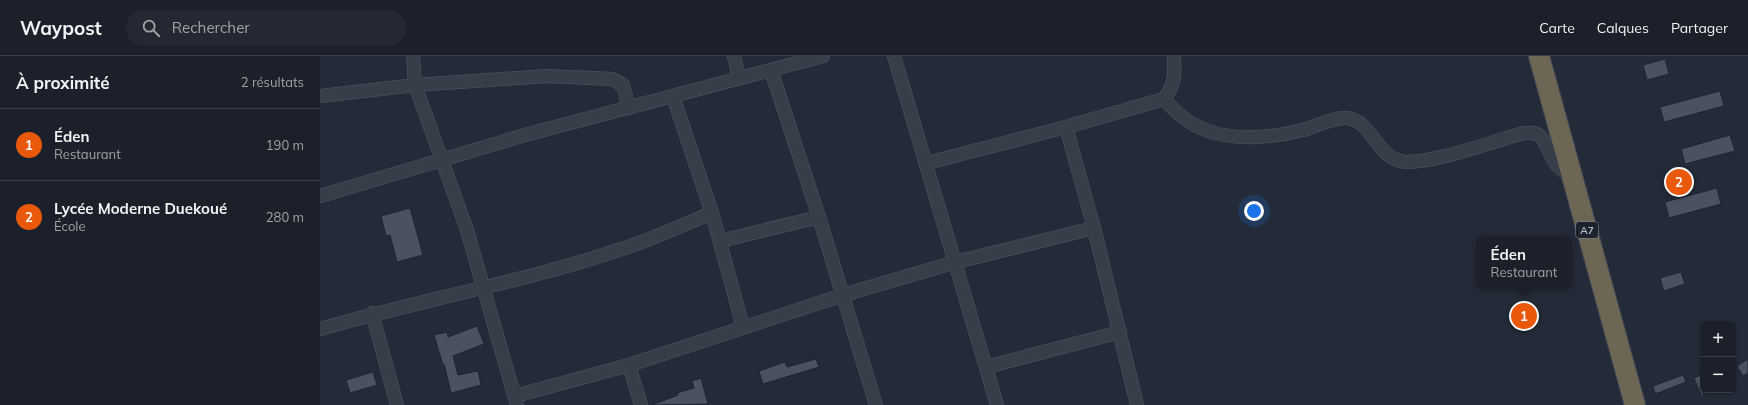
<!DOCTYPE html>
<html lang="fr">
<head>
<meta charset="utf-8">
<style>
  body { margin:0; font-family:Mulish,sans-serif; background:#242832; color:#f1f3f6 }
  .controls { position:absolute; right:12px; bottom:12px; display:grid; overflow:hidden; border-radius:6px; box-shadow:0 1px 3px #0004 }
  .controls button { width:36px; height:36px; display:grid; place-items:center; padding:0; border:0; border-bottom:1px solid #393e47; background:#1b202a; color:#f1f3f6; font:20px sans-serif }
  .you { position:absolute; left:934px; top:155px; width:14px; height:14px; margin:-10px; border:3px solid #fff; border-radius:50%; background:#1a73e8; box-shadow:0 0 0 6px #1a73e833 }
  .badge { display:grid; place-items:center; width:26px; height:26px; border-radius:50%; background:#ea580c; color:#fff; font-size:13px; font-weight:700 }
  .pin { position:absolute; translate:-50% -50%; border:2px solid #fff; box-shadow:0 1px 4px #0006 }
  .popup { position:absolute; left:1156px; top:180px; width:96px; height:52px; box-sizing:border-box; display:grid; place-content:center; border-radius:6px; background:#1b202a; filter:drop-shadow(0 1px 3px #0005); font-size:13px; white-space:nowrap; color:#a0a3a8 }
  .popup b { font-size:15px; color:#f1f3f6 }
  .popup::after { content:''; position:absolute; left:50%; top:100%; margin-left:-8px; border:8px solid transparent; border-top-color:#1b202a }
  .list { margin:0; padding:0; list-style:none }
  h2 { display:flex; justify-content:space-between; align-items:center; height:52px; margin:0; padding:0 16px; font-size:17px }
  h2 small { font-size:13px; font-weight:400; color:#a0a3a8 }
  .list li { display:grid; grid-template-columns:26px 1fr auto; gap:12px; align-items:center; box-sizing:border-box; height:72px; padding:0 16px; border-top:1px solid #393e47 }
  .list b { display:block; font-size:15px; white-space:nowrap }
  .list p { margin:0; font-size:13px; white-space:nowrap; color:#a0a3a8 }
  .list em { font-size:13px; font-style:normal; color:#a0a3a8 }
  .icon { flex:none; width:22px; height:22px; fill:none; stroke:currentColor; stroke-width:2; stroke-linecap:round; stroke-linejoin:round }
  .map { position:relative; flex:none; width:1428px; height:349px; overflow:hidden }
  header { display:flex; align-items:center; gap:24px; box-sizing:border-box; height:56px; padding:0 20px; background:#1b202a; border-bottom:1px solid #393e47 }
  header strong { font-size:19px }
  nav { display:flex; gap:22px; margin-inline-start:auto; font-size:14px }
  .search { width:280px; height:36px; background:#242832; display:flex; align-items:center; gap:10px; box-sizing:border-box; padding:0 14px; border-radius:22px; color:#a0a3a8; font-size:15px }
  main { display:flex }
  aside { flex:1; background:#1b202a }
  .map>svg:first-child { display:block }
</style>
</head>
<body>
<header>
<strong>Waypost</strong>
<div class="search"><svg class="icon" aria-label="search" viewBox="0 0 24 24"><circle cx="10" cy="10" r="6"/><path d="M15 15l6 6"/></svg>Rechercher</div>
<nav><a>Carte</a><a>Calques</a><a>Partager</a></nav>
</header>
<main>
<aside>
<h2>À proximité<small>2 résultats</small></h2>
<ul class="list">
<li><span class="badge">1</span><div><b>Éden</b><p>Restaurant</p></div><em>190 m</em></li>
<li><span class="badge">2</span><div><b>Lycée Moderne Duekoué</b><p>École</p></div><em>280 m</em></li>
</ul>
</aside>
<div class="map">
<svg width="1428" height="349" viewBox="0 0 1428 349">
  <rect width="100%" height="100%" fill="#242b38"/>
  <g fill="#4a5262" stroke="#1e2430">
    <polygon points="1345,3 1349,18 1327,24 1323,9"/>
    <polygon points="1400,35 1404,50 1344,66 1340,51"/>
    <polygon points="1410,79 1415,95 1365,108 1361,93"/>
    <polygon points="1397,132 1401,148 1349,162 1345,146"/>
    <polygon points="90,152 103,199 77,206 70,179 66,180 61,160"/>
    <polygon points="1361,216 1365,228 1344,235 1340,222"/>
    <polygon points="157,270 164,288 133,300 138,319 158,315 161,329 131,337 124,308 123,309 114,279 127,276 128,281"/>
    <polygon points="496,303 499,311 443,328 439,315 465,306 467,311"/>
    <polygon points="1428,303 1428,317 1423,320 1417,310"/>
    <polygon points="53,316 57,329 30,337 26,324"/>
    <polygon points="1383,318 1383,343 1374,322"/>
    <polygon points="1363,319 1366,326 1335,338 1333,330"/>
    <polygon points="381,322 388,348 332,349 358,339 357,337 374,332 372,325"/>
  </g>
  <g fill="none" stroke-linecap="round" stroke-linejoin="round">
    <g stroke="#525864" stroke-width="14">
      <g id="minor">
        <polyline points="93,0 95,29 147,174 197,349"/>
        <polyline points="414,0 419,22"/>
        <polyline points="574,0 677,349"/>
        <polyline points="451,14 499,161 556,349"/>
        <polyline points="0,40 95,29 227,20 292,23 303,29 309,52"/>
        <polyline points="353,40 392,157 423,271"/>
        <path d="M 844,43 C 851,51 859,59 868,65 C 901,87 947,83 983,74 C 997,70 1013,61 1027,62 C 1046,64 1054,87 1067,98 C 1071,101 1075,104 1080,105 C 1102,111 1175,85 1200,78 C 1228,71 1223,92 1237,109 C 1241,114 1246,117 1252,120"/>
        <polyline points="746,71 774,172 817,349"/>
        <path d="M 607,107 L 746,71 L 844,43 C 855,29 855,17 854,0"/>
        <polyline points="0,140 205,79 503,0"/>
        <polyline points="400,185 499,161"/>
        <polyline points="52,257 77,349"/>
        <path d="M 0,273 C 100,244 203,226 302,193 C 333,183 362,169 392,157"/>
        <polyline points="309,309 321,349"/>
        <polyline points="666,311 800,276"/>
        <polyline points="195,340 309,309 523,239 636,206 774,172"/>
      </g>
    </g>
    <g stroke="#424854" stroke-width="22">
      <polyline id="highway" points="1219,0 1315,349"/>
    </g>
    <use href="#minor" stroke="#373d49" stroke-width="13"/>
    <use href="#highway" stroke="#6e6655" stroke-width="20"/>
  </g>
  <g text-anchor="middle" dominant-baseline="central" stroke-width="4" stroke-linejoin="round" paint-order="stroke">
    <rect fill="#1c222e" stroke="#858b98" stroke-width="1" x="1256" y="166" width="22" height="16" rx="3"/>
    <g font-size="10" font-weight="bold" fill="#b2b8c5">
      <text x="1267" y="174">A7</text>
    </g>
  </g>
</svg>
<div class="controls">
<button>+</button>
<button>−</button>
</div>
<div class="you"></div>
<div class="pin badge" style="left:1204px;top:260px">1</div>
<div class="popup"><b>Éden</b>Restaurant</div>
<div class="pin badge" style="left:1359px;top:126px">2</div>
</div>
</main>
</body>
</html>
